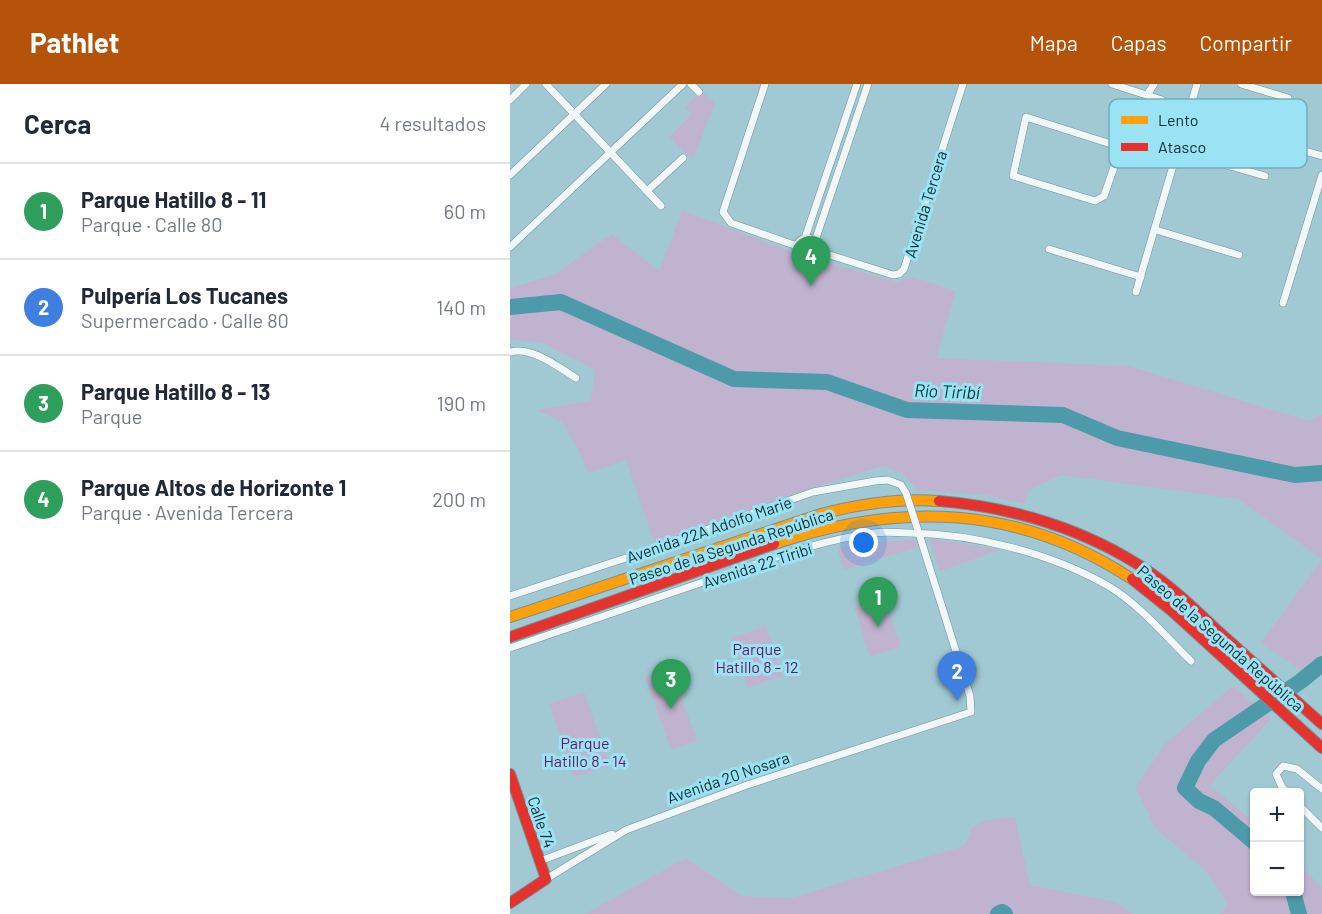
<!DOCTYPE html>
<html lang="es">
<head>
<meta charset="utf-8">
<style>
  body { margin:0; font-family:Barlow,sans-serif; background:#f6f6f7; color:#1f2937 }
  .controls { position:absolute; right:18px; bottom:18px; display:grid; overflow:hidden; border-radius:6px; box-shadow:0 2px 4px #0004 }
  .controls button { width:54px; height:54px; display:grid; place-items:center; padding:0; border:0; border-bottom:2px solid #e0e1e3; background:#fff; color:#1f2937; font:30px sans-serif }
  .you { position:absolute; left:354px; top:459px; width:21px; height:21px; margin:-15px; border:4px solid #fff; border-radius:50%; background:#1a73e8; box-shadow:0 0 0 9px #1a73e833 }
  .badge { display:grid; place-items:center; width:39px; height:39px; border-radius:50%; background:#b45309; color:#fff; font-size:20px; font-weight:700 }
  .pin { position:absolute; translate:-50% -50px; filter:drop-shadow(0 2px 3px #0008) }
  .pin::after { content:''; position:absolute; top:32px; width:21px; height:18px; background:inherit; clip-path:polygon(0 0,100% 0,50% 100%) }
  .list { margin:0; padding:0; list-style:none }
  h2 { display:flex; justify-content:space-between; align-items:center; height:78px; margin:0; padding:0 24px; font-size:26px }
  h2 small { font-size:20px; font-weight:400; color:#747a83 }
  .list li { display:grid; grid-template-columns:39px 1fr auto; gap:18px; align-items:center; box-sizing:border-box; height:96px; padding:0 24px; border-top:2px solid #e0e1e3 }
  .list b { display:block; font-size:22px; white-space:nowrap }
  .list p { margin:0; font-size:20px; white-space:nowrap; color:#747a83 }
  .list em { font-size:20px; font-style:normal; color:#747a83 }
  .map { position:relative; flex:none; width:812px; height:830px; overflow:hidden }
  header { display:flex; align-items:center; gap:36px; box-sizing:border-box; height:84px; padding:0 30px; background:#b45309; color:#fff }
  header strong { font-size:28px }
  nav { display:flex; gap:33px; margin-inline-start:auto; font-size:21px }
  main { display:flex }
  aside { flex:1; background:#fff }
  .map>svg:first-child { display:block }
</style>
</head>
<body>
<header>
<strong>Pathlet</strong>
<nav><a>Mapa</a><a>Capas</a><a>Compartir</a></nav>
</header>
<main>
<aside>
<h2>Cerca<small>4 resultados</small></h2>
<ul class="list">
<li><span class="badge" style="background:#2e9e5b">1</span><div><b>Parque Hatillo 8 - 11</b><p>Parque · Calle 80</p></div><em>60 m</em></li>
<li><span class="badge" style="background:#3f7fe0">2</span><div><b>Pulpería Los Tucanes</b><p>Supermercado · Calle 80</p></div><em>140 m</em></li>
<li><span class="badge" style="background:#2e9e5b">3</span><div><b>Parque Hatillo 8 - 13</b><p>Parque</p></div><em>190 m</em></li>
<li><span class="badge" style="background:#2e9e5b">4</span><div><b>Parque Altos de Horizonte 1</b><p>Parque · Avenida Tercera</p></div><em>200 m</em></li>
</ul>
</aside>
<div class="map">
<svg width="812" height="830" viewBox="0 0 812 830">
  <rect width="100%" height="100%" fill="#a1c9d3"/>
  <g fill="#c0b3d0">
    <polygon points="191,7 205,19 183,76 159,53 181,31 175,23"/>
    <path d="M 172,126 L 279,167 C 289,187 297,188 316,179 L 388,198 L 400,192 L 446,207 L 426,274 L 619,282 L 799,337 L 812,330 L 812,475 L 728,415 L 551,391 L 519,406 L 515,420 L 476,411 L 405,406 L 403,401 L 393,390 L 373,382 L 280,411 L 145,460 L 116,376 L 78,389 L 68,365 L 52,338 L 27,326 L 81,316 L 85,286 L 31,258 L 0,256 L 0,204 L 43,191 L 102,150 L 149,187 Z"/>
    <polygon points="419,454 490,466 430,487"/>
    <polygon points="401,456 408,458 410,462 334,486 327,464 362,458"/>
    <polygon points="812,475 812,567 795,589 751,559"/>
    <polygon points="375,514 391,563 360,573 345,524"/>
    <polygon points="256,542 272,592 238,604 221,554"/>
    <polygon points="161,583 187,657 161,666 135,593"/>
    <polygon points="723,602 761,635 700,701 744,738 744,808 790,808 790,781 812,804 812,830 710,830 718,821 696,787 646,745 625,703 657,658"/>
    <polygon points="74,608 100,682 64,693 39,620"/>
    <polygon points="505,733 520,801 605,818 624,830 75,830 176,774 232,812 281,814 454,762 462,744 476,736"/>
  </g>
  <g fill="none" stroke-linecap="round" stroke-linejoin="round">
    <g stroke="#4c9aaa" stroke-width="16">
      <polyline points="0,223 51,218 224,295 317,298 397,326 553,331 607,354 785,391 812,389"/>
      <polyline points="744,758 704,724 689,717 675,704 688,677 704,656 791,597 812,580"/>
      <polyline points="783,808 789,830"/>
      <polyline points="488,830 492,828 495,830"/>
    </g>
    <g stroke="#719199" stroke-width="8">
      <g id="street">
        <polyline points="36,0 151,122"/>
        <polyline points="181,0 189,8"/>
        <polyline points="255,0 213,128 221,139 287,162"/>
        <polyline points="602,0 652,16"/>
        <polyline points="731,0 778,14"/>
        <polyline points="637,11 644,0"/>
        <polyline points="0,16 16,0"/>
        <polyline points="680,23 760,47 776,61"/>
        <polyline points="676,33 812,72"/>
        <polyline points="611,63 594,112 585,117 503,92 516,33 664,80"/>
        <polyline points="667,67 755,92"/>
        <polyline points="0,91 96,0"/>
        <polyline points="137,107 173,74"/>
        <polyline points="646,146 729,171"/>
        <circle cx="297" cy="164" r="10"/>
        <polyline points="295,154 347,0"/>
        <polyline points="305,157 358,0"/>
        <polyline points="0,163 173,0"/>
        <polyline points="539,165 631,193"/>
        <polyline points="307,167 383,191 389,190 394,185 453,0"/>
        <polyline points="626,208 687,0"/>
        <polyline points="773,219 812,91"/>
        <path d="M 0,268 C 22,262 48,283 66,294"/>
        <polyline points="0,512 122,472 303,408 365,397 378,396 391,401 396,409"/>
        <path d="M 0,564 C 67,541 135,518 202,495 C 255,477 309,456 364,449 C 376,447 388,449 400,449 C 466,450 543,470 600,503 C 631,522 655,552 681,577"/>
        <polyline points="777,708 772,703 766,690 773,682 787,685 812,705"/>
        <polyline points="790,722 812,744"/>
        <polyline points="30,777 102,750"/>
        <polyline points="36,795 116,746 237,701 461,628 460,612 405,437"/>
      </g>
    </g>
    <g stroke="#719199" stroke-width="12">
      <g id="slow">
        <path d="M 264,460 C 390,417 509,421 622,495"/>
        <path d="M 0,533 L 311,430 C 349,420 389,414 429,417"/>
      </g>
    </g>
    <g stroke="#719199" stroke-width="12">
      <g id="jam">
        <path d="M 429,417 C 502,423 576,445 638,487 C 663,504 685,525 707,546 C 742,577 777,609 812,640"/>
        <polyline points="622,495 662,527 812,664"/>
        <polyline points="0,553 264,460"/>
        <polyline points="0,690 36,795 0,819"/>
      </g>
    </g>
    <use href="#street" stroke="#f1f7f8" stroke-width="7"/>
    <use href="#slow" stroke="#ff9f0a" stroke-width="10"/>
    <use href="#jam" stroke="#e5322d" stroke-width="10"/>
    <g stroke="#719199" stroke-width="8" stroke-linecap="butt">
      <polyline id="street-bridge" points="396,409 405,437"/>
    </g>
    <use href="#street-bridge" stroke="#f1f7f8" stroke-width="7"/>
  </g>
  <g text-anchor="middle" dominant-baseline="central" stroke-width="6" stroke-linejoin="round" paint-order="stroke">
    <g font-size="16" fill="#0f2e34" stroke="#9ae3f4">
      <text transform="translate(415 120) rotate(-73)">Avenida Tercera</text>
      <text transform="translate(199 445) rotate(-19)">Avenida 22A Adolfo Marie</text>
      <text transform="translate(221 462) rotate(-18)">Paseo de la Segunda República</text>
      <text transform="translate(247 481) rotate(-18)">Avenida 22 Tiribí</text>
      <text transform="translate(711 554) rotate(41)">Paseo de la Segunda República</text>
      <text transform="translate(218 693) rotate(-19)">Avenida 20 Nosara</text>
      <text transform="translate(32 738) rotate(71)">Calle 74</text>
    </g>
    <g font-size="16" fill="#69185f" stroke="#9ae3f4">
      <text x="247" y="564">Parque<tspan x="247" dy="18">Hatillo 8 - 12</tspan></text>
      <text x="75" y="658">Parque<tspan x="75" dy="18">Hatillo 8 - 14</tspan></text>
    </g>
    <g font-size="18" font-style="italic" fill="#003b45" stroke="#9ae3f4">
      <text transform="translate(437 307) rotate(2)">Río Tiribí</text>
    </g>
  </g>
  <rect x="599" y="15" width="198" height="69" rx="9" fill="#9ae3f4" stroke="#70adba" stroke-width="1.5"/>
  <rect x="611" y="32" width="27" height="8" fill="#ff9f0a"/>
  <rect x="611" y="59" width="27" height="8" fill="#e5322d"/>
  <g font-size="16" fill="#0f2e34">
    <text x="648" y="42">Lento</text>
    <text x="648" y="69">Atasco</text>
  </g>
</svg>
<div class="controls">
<button>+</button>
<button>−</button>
</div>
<div class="you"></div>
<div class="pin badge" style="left:368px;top:543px;background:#2e9e5b">1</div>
<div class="pin badge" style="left:447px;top:617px;background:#3f7fe0">2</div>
<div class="pin badge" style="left:161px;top:625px;background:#2e9e5b">3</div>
<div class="pin badge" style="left:301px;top:202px;background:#2e9e5b">4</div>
</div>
</main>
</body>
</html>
